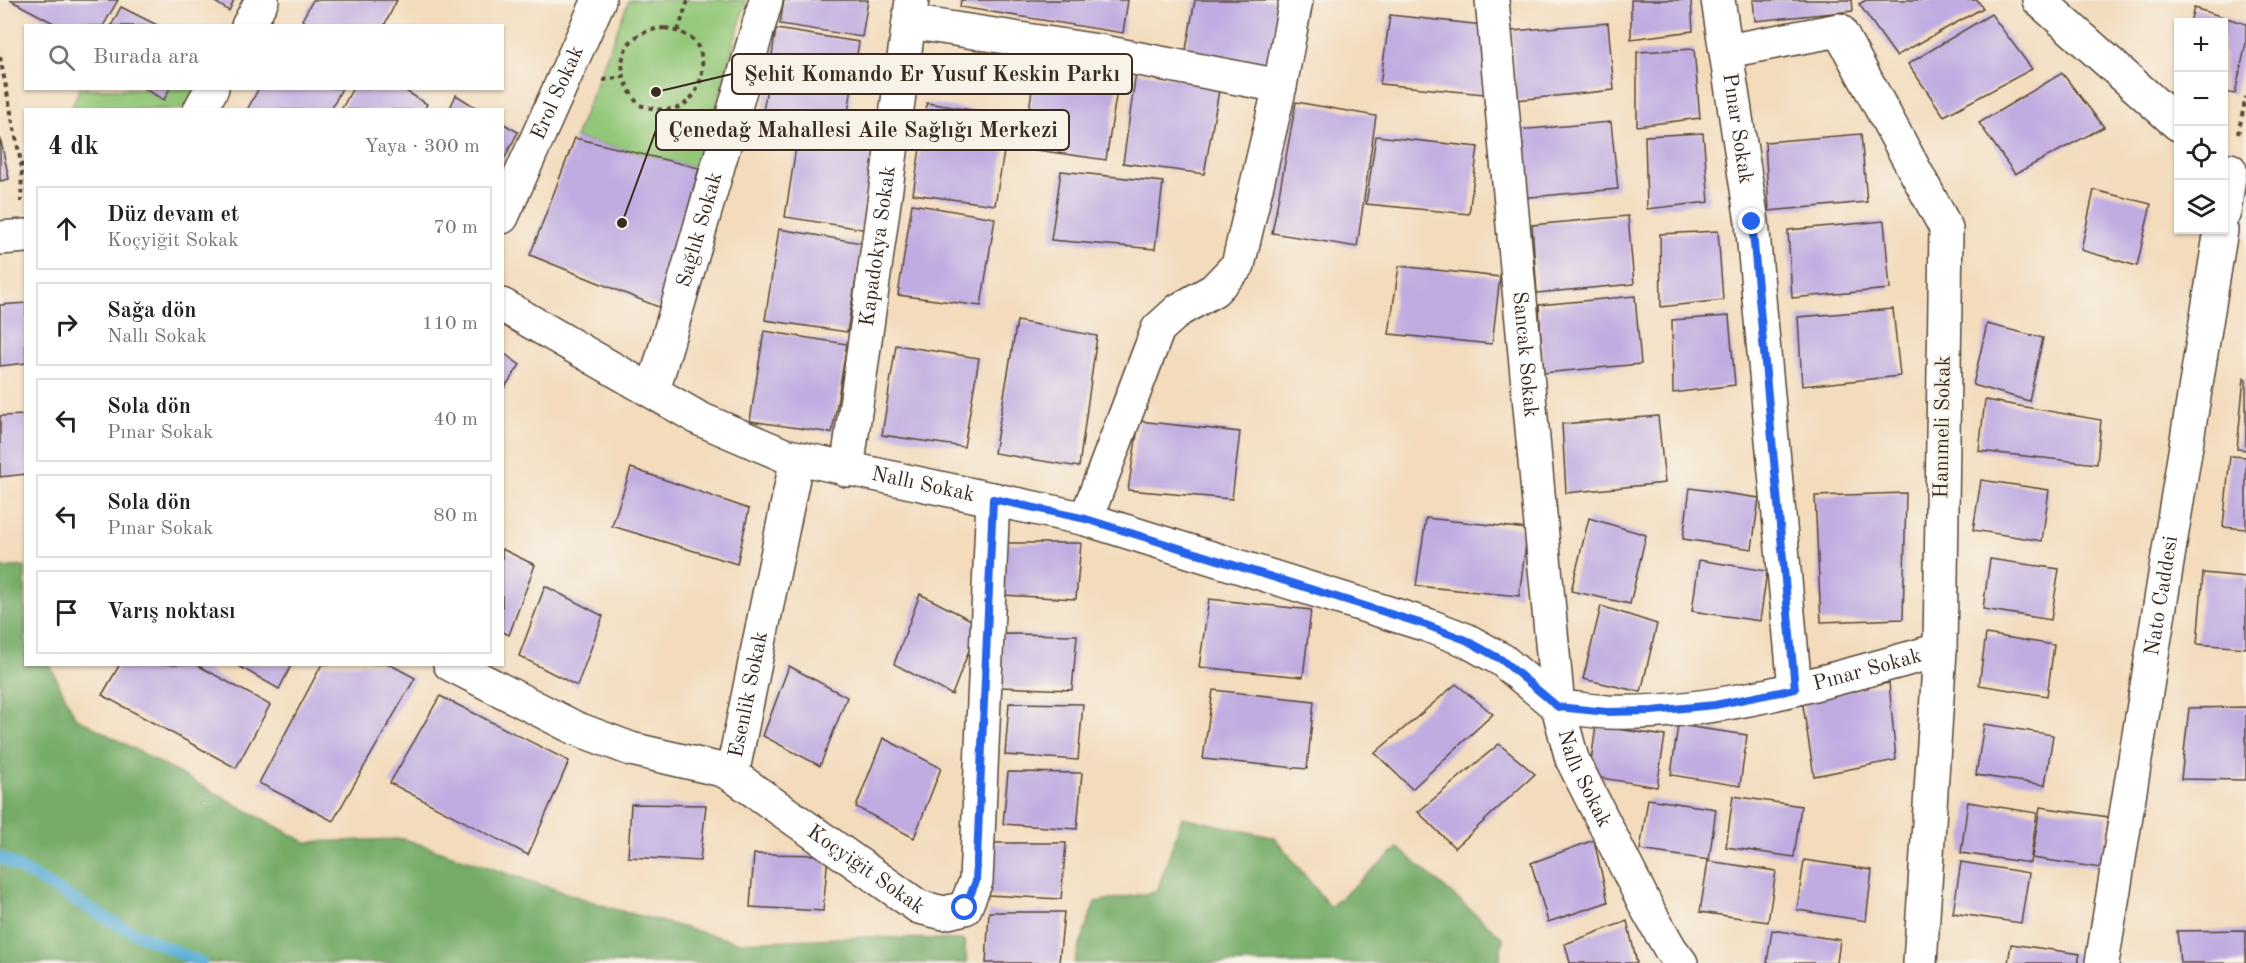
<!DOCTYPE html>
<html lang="tr">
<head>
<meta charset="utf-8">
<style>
  body { margin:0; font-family:"Old Standard TT",serif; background:#f2f2f2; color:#202124 }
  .controls { position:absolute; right:18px; top:18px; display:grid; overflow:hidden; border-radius:0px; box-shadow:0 2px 4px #0004 }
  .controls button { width:54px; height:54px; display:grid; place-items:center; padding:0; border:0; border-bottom:2px solid #e0e0e0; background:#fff; color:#202124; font:30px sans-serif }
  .stop { position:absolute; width:18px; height:18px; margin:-14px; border:4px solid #2563eb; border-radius:50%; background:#fff }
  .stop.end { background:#2563eb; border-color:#fff; box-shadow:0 2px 6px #0008 }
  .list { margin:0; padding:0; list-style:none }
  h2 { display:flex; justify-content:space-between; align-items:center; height:78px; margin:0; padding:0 24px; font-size:26px }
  h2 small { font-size:20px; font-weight:400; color:#757577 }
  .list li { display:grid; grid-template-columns:39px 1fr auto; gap:18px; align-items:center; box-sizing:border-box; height:84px; margin:0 12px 12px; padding:0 12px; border:2px solid #e0e0e0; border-radius:0px }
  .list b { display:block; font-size:22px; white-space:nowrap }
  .list p { margin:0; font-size:20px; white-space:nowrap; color:#757577 }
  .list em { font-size:20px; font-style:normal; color:#757577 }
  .icon { flex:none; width:33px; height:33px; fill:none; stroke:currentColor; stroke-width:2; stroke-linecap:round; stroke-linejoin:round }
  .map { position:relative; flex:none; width:2246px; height:963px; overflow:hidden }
  .search { position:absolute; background:#fff; box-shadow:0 2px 4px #0004; left:24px; top:24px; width:480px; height:66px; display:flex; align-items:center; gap:15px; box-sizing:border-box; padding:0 21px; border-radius:0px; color:#757577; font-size:22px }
  .panel { position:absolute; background:#fff; box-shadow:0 2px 4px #0004; left:24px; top:108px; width:480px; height:558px; border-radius:0px }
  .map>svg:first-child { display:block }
</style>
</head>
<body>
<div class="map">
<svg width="2246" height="963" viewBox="0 0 2246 963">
  <rect width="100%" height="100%" fill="#f7f3e8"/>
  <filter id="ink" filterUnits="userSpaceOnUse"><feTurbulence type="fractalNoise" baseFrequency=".0167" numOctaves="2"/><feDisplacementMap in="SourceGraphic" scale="12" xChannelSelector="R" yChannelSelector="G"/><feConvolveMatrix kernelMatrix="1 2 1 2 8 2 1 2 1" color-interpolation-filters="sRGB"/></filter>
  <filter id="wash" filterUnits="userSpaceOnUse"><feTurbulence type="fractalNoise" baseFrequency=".008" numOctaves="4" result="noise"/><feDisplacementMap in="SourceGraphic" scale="24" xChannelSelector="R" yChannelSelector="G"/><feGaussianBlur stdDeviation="1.35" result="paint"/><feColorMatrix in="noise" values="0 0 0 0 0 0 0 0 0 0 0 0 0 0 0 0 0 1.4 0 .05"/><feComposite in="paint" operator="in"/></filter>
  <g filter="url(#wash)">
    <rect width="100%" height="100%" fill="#f3dbbc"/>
    <g fill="#93c778" stroke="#67784b" stroke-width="1.5">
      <polygon points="629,0 746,0 699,168 575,138"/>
      <polygon points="79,89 143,89 164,100 170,89 195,89 185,109 71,110"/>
    </g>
    <g fill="#76ac68" stroke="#586b43" stroke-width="1.5">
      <polygon points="25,566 26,664 50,665 75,717 305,842 404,839 614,909 738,942 867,937 964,940 967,963 0,963 0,568"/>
      <polygon points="1182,817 1275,838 1330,907 1398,848 1503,938 1499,963 1074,963 1095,902 1157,892"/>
    </g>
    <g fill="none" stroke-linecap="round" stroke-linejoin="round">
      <polyline stroke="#5cafd8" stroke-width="12" points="0,857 120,926 201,963"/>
    </g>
    <g id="blocks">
      <g fill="#c0ace1">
        <polygon points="10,0 118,0 103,26 59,26"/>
        <polygon points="212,0 234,0 229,11"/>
        <polygon points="313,0 397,0 384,26 313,26 302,20"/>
        <polygon points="784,0 868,0 862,37 780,24"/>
        <polygon points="961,0 1128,0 1123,33 960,7"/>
        <polygon points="1195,0 1279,0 1270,68 1185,55"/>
        <polygon points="1631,0 1691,0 1693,31 1631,39"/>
        <polygon points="1753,0 1852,0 1853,11 1755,21"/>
        <polygon points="1866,0 1977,0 1983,8 1896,56 1859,4"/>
        <polygon points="121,7 159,26 111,26"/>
        <polygon points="2194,8 2246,24 2246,43 2235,94 2224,92 2224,22 2190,22"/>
        <polygon points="1991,14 2032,69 1944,116 1908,64"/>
        <polygon points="1390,15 1492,26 1484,94 1380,84"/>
        <polygon points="1608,23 1614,90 1516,100 1512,31"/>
        <polygon points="776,29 859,42 845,132 762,119"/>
        <polygon points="1694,49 1700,118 1637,126 1637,52"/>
        <polygon points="1037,58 1120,71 1106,160 1023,148"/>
        <polygon points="1136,72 1220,85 1204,174 1123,163"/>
        <polygon points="2062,73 2104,127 2015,174 1979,123"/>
        <polygon points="143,88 170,88 164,100"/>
        <polygon points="259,88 342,88 331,110 247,110"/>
        <polygon points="353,88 401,88 427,104 424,110 341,110"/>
        <polygon points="456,95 480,110 449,110"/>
        <polygon points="1296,102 1376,116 1357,247 1272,233"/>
        <polygon points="927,103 1010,116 995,205 913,194"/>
        <polygon points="1611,122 1618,189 1520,198 1516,130"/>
        <polygon points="502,123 518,132 502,163"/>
        <polygon points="799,128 881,141 868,230 785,217"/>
        <polygon points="1703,133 1709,202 1647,209 1645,136"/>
        <polygon points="1861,134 1867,202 1769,211 1765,142"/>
        <polygon points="1376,136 1478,147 1469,214 1366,204"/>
        <polygon points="0,137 9,179 0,181"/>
        <polygon points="575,138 699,168 661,308 530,255"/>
        <polygon points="1061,171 1163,182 1155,249 1051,240"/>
        <polygon points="2094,190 2151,204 2137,266 2081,250"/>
        <polygon points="912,204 995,218 981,306 898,295"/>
        <polygon points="1628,216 1634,284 1537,293 1532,225"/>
        <polygon points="1884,221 1890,289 1792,298 1788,230"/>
        <polygon points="779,229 862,243 847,332 765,320"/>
        <polygon points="1718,231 1723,300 1661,307 1660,234"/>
        <polygon points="1399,266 1500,277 1492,344 1389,334"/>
        <polygon points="1635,296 1641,364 1543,373 1539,305"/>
        <polygon points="26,303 26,363 0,366 0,305"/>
        <polygon points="1893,309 1900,376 1802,386 1798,317"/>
        <polygon points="1729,316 1735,385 1673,393 1672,320"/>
        <polygon points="1017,321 1097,336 1079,467 994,453"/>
        <polygon points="1987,324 2043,338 2029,401 1973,385"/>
        <polygon points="764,331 847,344 832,433 750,421"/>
        <polygon points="896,345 979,358 964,447 882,435"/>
        <polygon points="502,352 520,365 502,391"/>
        <polygon points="2244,378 2246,379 2246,450 2237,449"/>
        <polygon points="1985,400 2101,420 2097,464 1979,451"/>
        <polygon points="26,415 26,474 0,477 0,416"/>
        <polygon points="1658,416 1665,483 1566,493 1562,424"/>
        <polygon points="1139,421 1240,432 1232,499 1128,490"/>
        <polygon points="2230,456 2246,457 2246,529 2223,527"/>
        <polygon points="631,468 749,509 737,564 612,526"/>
        <polygon points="1981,480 2049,490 2042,541 1973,530"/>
        <polygon points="1690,488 1759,498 1752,549 1683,539"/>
        <polygon points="1906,493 1903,619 1821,622 1815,496"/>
        <polygon points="1426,518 1528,529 1519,596 1416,586"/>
        <polygon points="1589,518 1646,535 1630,604 1571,591"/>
        <polygon points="1007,543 1081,543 1076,599 1002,595"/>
        <polygon points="502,549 535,565 509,635 502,632"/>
        <polygon points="1990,559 2059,569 2051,620 1983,609"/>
        <polygon points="1699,560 1767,571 1760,621 1692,611"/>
        <polygon points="2203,573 2246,577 2246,648 2197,644"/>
        <polygon points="545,586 603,616 577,686 519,656"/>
        <polygon points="920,594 979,624 952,695 894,664"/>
        <polygon points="1209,599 1311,610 1303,677 1199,667"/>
        <polygon points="1601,606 1657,624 1641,692 1583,679"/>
        <polygon points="1003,634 1077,635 1072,690 999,687"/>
        <polygon points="1986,634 2054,645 2047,696 1979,685"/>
        <polygon points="120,664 195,664 270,705 236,768 102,695"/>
        <polygon points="235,664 292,664 279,689"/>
        <polygon points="322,664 389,664 415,678 333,821 259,783"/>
        <polygon points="789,666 847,697 820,766 763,736"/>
        <polygon points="1889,683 1896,760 1814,776 1802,699"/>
        <polygon points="1456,684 1493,714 1412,789 1375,753"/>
        <polygon points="1213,690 1314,701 1307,769 1203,759"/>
        <polygon points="440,696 569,761 528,855 390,783"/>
        <polygon points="1009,703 1083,704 1078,760 1005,755"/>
        <polygon points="2246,707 2246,780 2181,779 2189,708"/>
        <polygon points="1984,724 2053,735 2045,785 1976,775"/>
        <polygon points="1678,725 1747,735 1740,786 1671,775"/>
        <polygon points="1596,726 1665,736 1657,787 1589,776"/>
        <polygon points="883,738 941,768 914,838 856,807"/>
        <polygon points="1499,744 1535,774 1455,848 1418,812"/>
        <polygon points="1008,772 1082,773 1077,829 1003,824"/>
        <polygon points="1733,796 1801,806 1794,857 1726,847"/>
        <polygon points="1648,799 1716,809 1709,860 1640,850"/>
        <polygon points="1968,802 2037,813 2030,863 1961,853"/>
        <polygon points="631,804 706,805 700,861 628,857"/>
        <polygon points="2040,807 2108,817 2101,868 2032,858"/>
        <polygon points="1594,840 1608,902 1548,922 1531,863"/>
        <polygon points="992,843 1066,843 1061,899 988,895"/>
        <polygon points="754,854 828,855 823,911 750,907"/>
        <polygon points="1804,860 1872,870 1866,921 1797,910"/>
        <polygon points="1708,861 1776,871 1768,922 1700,912"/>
        <polygon points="1961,862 2029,873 2021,923 1953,913"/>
        <polygon points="989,912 1064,912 1059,963 986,963"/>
        <polygon points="1627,921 1637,963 1570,963 1565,944"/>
        <polygon points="1772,930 1840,940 1837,963 1767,963"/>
        <polygon points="2246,930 2246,963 2180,963 2177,931"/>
        <polygon points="2011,944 2080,954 2078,963 2008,963"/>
      </g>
    </g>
  </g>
  <g filter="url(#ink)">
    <use href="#blocks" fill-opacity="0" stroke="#574536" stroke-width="1.5"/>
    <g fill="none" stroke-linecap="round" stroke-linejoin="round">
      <g stroke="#574536" stroke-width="36">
        <g id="minor">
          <path id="s1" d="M 1492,0 L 1558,707 C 1575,708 1591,711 1608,712 C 1721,716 1832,679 1940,650"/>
          <path id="s2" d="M 1718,0 L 1752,222 L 1795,689"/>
          <polyline points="2039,0 2178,124"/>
          <polyline points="909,22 1098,51 1280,86"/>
          <polyline points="248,26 262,0"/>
          <polyline points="1727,51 1839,30 1946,228 1940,650 1920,963"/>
          <polyline points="200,110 212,88"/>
          <polyline points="2224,212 2230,170"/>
          <path id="s3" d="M 502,217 L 599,0"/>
          <polyline points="0,238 26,236"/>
          <path id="s4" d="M 502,305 L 700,419 L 784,455 L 1086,519 L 1427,625 L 1466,640 L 1502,660 L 1558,707 L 1572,759 L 1649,912 L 1671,950 L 1681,963"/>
          <path id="s5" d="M 653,391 L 766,0"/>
          <path id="s6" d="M 847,470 L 912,0"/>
          <polyline points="1086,519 1158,329 1179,310 1214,290 1238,265 1280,86 1296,0"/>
          <path id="s7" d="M 450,664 L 575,728 L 631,749 L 722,770 L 732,775 L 797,458"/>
          <path id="s8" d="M 732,775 L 919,907 L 944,913 L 965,908 L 976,881 L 993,499"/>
          <path id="s9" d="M 2102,963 L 2221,230"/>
        </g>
      </g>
      <g stroke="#574536" stroke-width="4" stroke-dasharray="4.5 4.5" stroke-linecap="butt">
        <path d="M 665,28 C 678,31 693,35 699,49 C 708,69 698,102 676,108 C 663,112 651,108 639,105 C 612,72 616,31 665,28 Z"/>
        <polyline points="678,31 688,0"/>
        <polyline points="0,57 22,168 21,202"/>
        <polyline points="603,80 623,77"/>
        <polyline points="2238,134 2246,97"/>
      </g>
      <use href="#minor" stroke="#fff" stroke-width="33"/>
    </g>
  </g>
  <g fill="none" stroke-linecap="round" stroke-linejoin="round" filter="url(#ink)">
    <polyline stroke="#2563eb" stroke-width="8" points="965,908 976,881 993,499 1086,519 1426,625 1466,640 1502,660 1558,707 1607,712 1652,711 1715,705 1795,689 1752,222"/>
  </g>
  <g text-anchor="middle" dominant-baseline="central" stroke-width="4.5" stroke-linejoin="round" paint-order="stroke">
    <g font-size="21" fill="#3b2a1e" stroke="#f7f3e8">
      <text stroke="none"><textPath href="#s3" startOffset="136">Erol Sokak</textPath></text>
      <text stroke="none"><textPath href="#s2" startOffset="130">Pınar Sokak</textPath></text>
      <text stroke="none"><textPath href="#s5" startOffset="168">Sağlık Sokak</textPath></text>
      <text stroke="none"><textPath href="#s6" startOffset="226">Kapadokya Sokak</textPath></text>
      <text stroke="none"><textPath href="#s1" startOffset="356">Sancak Sokak</textPath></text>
      <text transform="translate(1943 427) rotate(-89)">Hanımeli Sokak</text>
      <text stroke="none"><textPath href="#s4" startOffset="462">Nallı Sokak</textPath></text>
      <text stroke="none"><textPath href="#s9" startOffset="372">Nato Caddesi</textPath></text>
      <text stroke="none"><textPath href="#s1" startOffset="1024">Pınar Sokak</textPath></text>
      <text stroke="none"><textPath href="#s7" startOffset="387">Esenlik Sokak</textPath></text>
      <text stroke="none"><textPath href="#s4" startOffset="1218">Nallı Sokak</textPath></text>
      <text stroke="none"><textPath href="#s8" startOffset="164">Koçyiğit Sokak</textPath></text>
    </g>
  </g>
  <path fill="none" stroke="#3b2a1e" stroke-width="2" d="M656 92L732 74M622 223L656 130"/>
  <g fill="#3b2a1e" stroke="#f7f3e8" stroke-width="2">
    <circle cx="656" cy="92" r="6"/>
    <circle cx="622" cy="223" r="6"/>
  </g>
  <g fill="#f7f3e8" stroke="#3b2a1e" stroke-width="2">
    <rect x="732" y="54" width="400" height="40" rx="6"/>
    <rect x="656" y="110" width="413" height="40" rx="6"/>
  </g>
  <g font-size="22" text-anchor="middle" font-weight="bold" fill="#3b2a1e">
    <text x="932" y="81">Şehit Komando Er Yusuf Keskin Parkı</text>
    <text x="863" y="137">Çenedağ Mahallesi Aile Sağlığı Merkezi</text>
  </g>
</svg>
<div class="controls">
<button>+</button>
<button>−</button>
<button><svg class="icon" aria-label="locate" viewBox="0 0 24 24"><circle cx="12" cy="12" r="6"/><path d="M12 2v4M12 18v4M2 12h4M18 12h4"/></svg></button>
<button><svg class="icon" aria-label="layers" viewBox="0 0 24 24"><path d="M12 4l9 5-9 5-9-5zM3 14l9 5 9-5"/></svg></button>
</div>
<div class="stop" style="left:965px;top:908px"></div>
<div class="stop end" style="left:1752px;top:222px"></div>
<div class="search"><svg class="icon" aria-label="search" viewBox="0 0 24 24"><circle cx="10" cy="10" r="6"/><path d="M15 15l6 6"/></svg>Burada ara</div>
<section class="panel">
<h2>4 dk<small>Yaya · 300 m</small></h2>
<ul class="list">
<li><svg class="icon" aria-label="ahead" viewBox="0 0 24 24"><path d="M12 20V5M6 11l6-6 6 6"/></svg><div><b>Düz devam et</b><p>Koçyiğit Sokak</p></div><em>70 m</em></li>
<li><svg class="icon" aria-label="right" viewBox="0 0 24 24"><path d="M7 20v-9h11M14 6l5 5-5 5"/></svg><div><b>Sağa dön</b><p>Nallı Sokak</p></div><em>110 m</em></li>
<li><svg class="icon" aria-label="left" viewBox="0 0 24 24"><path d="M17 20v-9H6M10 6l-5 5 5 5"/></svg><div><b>Sola dön</b><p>Pınar Sokak</p></div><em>40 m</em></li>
<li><svg class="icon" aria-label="left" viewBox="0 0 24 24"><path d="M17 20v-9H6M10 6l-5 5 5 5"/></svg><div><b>Sola dön</b><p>Pınar Sokak</p></div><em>80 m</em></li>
<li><svg class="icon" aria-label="arrive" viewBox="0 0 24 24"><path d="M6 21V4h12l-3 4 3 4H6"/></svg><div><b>Varış noktası</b></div></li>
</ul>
</section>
</div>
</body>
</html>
